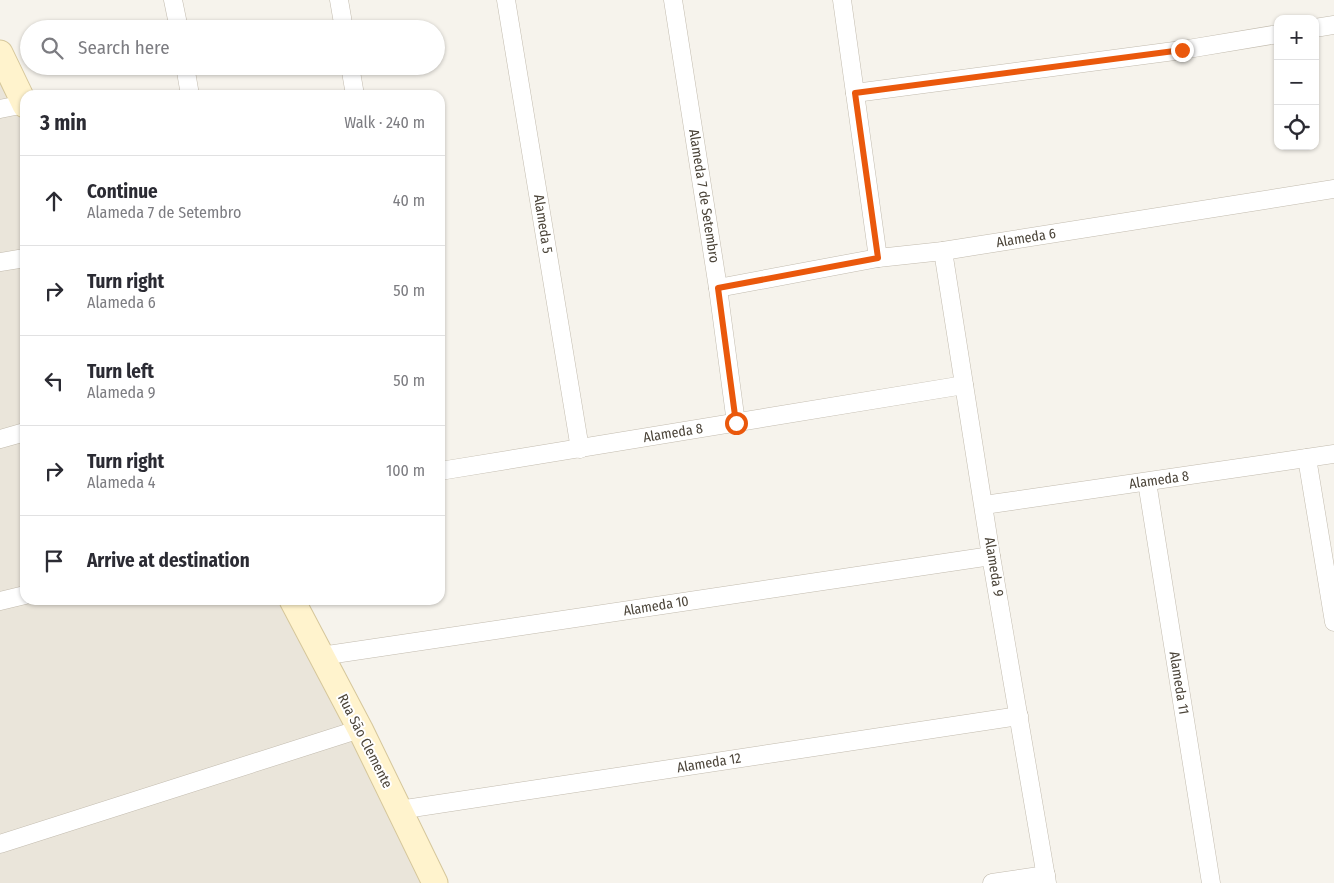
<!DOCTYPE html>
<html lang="en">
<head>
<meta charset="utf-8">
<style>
  body { margin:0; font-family:"Fira Sans Condensed",sans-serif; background:#f7f7f7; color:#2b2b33 }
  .controls { position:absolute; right:15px; top:15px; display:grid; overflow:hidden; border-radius:10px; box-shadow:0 1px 4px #0004 }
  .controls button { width:45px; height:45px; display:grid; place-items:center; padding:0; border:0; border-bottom:1px solid #e1e1e2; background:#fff; color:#2b2b33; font:25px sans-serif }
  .stop { position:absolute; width:15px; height:15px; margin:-11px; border:4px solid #ea580c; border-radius:50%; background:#fff }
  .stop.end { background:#ea580c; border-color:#fff; box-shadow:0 1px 5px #0008 }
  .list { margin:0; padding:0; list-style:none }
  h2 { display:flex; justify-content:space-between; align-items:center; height:65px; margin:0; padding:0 20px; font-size:21px }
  h2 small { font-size:16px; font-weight:400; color:#7c7c81 }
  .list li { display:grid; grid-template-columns:32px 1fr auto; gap:15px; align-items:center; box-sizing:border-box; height:90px; padding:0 20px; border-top:1px solid #e1e1e2 }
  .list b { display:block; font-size:19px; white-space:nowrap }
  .list p { margin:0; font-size:16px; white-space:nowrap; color:#7c7c81 }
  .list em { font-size:16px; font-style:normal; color:#7c7c81 }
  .icon { flex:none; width:28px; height:28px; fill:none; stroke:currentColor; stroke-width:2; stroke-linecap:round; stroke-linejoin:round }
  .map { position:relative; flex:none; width:1334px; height:883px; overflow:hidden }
  .search { position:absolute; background:#fff; box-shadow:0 1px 4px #0004; left:20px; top:20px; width:425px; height:55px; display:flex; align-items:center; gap:12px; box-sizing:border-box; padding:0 18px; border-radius:28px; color:#7c7c81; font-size:19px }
  .panel { position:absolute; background:#fff; box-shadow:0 1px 4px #0004; left:20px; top:90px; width:425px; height:515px; border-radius:15px }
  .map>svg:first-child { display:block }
</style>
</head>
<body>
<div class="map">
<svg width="1334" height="883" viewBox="0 0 1334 883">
  <rect width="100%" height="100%" fill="#f6f3ec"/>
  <polygon fill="#eae5da" points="0,42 25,95 25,600 302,600 444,883 0,883"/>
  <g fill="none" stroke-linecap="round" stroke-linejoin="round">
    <g stroke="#c2bbae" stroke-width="19">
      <g id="street">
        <polyline points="173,0 179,29"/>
        <polyline points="339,0 344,29"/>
        <polyline points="506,0 580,449"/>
        <polyline points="673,0 718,288 736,423"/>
        <polyline points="842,0 878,258"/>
        <polyline points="1315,28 1334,25"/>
        <polyline points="185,66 190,95"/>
        <polyline points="350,66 355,95"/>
        <polyline points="855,93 1182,50 1278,34"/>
        <polyline points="0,109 25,104"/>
        <polyline points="943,251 991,556 1047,883"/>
        <polyline points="0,262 25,258"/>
        <polyline points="718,288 878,258 943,251 1334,189"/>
        <polyline points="0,439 25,432"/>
        <polyline points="1307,458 1334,622"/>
        <polyline points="440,471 964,385"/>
        <polyline points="1147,482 1211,883"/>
        <polyline points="984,505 1334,454"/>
        <polyline points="0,601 25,595"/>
        <polyline points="321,656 991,556"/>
        <polyline points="399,810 1019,716"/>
        <polyline points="0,844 360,729"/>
        <polyline points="992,883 1046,875"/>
      </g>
    </g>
    <g stroke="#d6c79b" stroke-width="27">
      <g id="secondary">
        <polyline points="0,53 25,105"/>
        <polyline points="292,600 360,729 435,883"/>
      </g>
    </g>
    <use href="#street" stroke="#fff" stroke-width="18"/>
    <use href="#secondary" stroke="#fff3cd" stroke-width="25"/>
  </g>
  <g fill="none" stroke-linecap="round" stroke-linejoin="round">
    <polyline stroke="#ea580c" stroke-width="6" points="736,423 718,288 878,258 855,93 1182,50"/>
  </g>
  <g text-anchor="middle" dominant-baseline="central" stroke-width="4" stroke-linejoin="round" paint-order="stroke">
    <g font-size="14" fill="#4b4439" stroke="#fff">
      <text transform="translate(704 196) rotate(81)">Alameda 7 de Setembro</text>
      <text transform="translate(543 224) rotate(81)">Alameda 5</text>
      <text transform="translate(1026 238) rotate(-9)">Alameda 6</text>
      <text transform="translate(673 433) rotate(-9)">Alameda 8</text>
      <text transform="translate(1159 480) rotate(-8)">Alameda 8</text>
      <text transform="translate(994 567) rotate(81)">Alameda 9</text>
      <text transform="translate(656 606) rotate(-9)">Alameda 10</text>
      <text transform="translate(1179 683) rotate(81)">Alameda 11</text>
      <text transform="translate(365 741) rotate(63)">Rua São Clemente</text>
      <text transform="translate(709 763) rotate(-9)">Alameda 12</text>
    </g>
  </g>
</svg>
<div class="controls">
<button>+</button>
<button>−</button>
<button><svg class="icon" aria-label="locate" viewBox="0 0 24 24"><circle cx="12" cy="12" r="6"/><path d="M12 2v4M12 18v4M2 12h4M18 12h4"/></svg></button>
</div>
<div class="stop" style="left:736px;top:423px"></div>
<div class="stop end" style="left:1182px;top:50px"></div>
<div class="search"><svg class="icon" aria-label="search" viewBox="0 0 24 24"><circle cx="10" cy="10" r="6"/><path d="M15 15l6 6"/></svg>Search here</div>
<section class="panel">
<h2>3 min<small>Walk · 240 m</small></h2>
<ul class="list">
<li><svg class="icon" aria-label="ahead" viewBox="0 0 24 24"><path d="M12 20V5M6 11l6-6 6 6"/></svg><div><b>Continue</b><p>Alameda 7 de Setembro</p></div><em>40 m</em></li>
<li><svg class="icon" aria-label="right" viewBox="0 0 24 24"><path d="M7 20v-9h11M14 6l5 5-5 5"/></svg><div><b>Turn right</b><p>Alameda 6</p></div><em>50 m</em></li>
<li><svg class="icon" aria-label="left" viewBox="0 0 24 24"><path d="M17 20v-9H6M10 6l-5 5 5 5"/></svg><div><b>Turn left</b><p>Alameda 9</p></div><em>50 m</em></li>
<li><svg class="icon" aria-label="right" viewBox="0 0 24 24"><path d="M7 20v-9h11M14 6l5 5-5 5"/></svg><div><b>Turn right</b><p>Alameda 4</p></div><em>100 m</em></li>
<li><svg class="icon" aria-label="arrive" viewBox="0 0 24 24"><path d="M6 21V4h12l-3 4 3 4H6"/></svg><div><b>Arrive at destination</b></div></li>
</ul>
</section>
</div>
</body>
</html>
